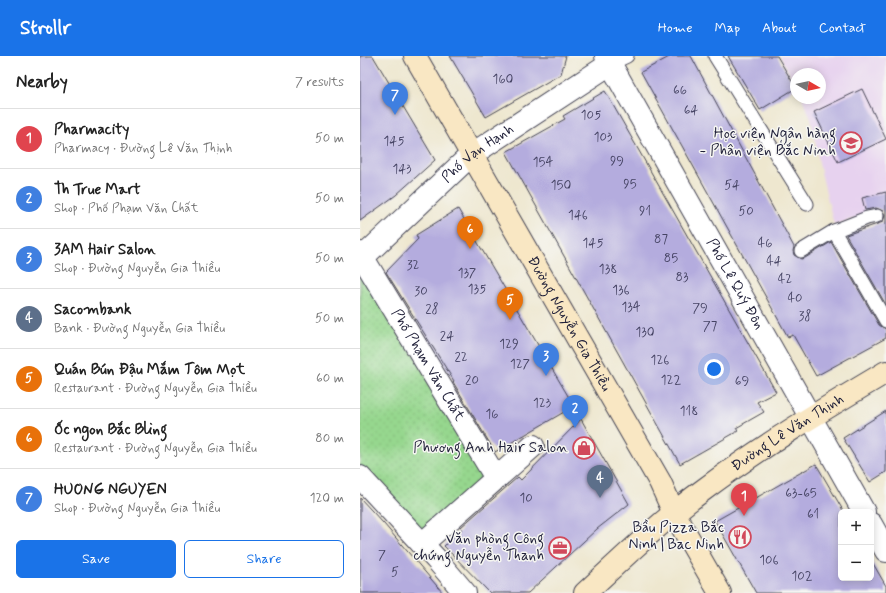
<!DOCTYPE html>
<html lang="en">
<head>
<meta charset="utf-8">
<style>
  body { margin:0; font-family:Mynerve,sans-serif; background:#f6f6f6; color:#222 }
  .controls { position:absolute; right:12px; bottom:12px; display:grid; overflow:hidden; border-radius:6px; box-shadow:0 2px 10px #0003 }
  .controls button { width:36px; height:36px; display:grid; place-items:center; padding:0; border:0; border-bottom:1px solid #e0e0e0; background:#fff; color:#222; font:20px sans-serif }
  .compass { position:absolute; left:430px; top:12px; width:36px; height:36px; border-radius:50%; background:#fff; box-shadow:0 2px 10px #0003; rotate:99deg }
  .you { position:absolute; left:354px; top:313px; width:14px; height:14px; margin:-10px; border:3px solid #fff; border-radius:50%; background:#1a73e8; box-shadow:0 0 0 6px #1a73e833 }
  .badge { display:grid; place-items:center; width:26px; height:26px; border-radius:50%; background:#1a73e8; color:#fff; font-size:13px; font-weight:700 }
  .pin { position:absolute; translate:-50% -33px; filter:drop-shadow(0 1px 2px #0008) }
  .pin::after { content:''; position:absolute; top:21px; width:14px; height:12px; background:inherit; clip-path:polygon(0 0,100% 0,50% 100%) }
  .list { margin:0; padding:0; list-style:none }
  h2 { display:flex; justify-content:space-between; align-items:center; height:52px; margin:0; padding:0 16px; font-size:17px }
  h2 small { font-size:13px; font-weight:400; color:#767676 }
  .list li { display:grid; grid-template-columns:26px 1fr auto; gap:12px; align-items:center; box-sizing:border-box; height:60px; padding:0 16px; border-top:1px solid #e0e0e0 }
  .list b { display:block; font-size:15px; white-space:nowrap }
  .list p { margin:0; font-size:13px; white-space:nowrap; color:#767676 }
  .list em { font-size:13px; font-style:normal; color:#767676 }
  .actions { display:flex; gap:8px; padding:12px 16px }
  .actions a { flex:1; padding:9px 0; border:1px solid #1a73e8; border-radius:6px; text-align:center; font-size:14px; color:#1a73e8 }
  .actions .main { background:#1a73e8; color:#fff }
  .map { position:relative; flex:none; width:526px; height:537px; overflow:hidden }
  header { display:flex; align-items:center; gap:24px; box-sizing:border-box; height:56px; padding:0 20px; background:#1a73e8; color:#fff }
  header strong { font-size:19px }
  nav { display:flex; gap:22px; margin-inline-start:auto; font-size:14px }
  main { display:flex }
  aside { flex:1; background:#fff }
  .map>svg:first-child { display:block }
</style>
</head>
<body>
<header>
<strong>Strollr</strong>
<nav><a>Home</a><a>Map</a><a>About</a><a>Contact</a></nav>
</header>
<main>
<aside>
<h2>Nearby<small>7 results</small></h2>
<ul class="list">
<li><span class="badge" style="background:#e0444e">1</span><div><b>Pharmacity</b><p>Pharmacy · Đường Lê Văn Thịnh</p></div><em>50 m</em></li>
<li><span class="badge" style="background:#3f7fe0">2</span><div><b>Th True Mart</b><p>Shop · Phố Phạm Văn Chất</p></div><em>50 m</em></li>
<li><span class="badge" style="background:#3f7fe0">3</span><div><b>3AM Hair Salon</b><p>Shop · Đường Nguyễn Gia Thiều</p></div><em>50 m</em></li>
<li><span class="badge" style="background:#5c6f8a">4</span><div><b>Sacombank</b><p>Bank · Đường Nguyễn Gia Thiều</p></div><em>50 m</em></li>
<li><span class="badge" style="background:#e8710a">5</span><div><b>Quán Bún Đậu Mắm Tôm Mọt</b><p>Restaurant · Đường Nguyễn Gia Thiều</p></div><em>60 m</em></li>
<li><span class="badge" style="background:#e8710a">6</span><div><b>Ốc ngon Bắc Bling</b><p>Restaurant · Đường Nguyễn Gia Thiều</p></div><em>80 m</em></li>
<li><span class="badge" style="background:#3f7fe0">7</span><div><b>HUONG NGUYEN</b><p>Shop · Đường Nguyễn Gia Thiều</p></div><em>120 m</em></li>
</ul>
<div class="actions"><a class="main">Save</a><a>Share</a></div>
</aside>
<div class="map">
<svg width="526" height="537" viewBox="0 0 526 537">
  <defs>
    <pattern id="grass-dots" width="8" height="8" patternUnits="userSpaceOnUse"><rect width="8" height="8" fill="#96d78e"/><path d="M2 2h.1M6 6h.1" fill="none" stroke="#81b87b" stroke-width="1.8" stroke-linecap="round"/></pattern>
  </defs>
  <rect width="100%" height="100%" fill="#f6f6f2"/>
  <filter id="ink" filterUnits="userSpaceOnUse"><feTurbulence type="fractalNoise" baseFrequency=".025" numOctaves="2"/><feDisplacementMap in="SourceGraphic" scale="8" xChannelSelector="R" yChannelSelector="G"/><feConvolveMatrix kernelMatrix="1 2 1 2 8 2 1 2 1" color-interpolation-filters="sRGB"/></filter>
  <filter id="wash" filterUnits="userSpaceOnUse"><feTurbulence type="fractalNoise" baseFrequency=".012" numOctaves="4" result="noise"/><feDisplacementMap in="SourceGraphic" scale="16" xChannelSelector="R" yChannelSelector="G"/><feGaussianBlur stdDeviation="0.9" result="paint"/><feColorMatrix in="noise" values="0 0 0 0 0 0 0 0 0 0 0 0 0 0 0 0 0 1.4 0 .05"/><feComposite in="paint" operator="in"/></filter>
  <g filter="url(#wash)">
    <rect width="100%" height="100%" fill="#eee7cf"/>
    <polygon fill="#e7d2ef" points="420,0 526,0 526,136 502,142 506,159 474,169 460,112 451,62 442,42 460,42 460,18 436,18 436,30"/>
    <polygon fill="url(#grass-dots)" stroke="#5c7c64" points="0,219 8,219 125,418 65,482 0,418"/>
    <g id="blocks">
      <g fill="#b4acde">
        <polygon points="0,0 13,0 75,104 36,139 0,165"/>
        <polygon points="90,0 206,0 201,18 126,61"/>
        <polygon points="311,0 331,0 434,191 433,195 434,199 441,203 445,202 471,186 519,269 526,273 526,282 456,320 433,279 428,281 281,16"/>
        <polygon points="368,0 417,0 436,32 400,54"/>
        <polygon points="502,33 526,83 478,106 454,56"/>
        <polygon points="245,35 416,336 397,346 404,356 376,372 378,375 320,408 146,96 205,63 203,60"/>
        <polygon points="526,136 526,249 486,179 523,166 525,159 523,155 516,152 505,154 502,142"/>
        <polygon points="98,153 211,345 211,352 135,396 93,326 94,325 26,216 58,183 56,179"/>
        <polygon points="526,355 526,416 510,426 483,382"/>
        <polygon points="221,363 269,448 237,473 168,537 130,537 84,490 102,473 101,471 158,421 161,424"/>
        <polygon points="456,408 484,456 481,456 481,522 511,522 511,504 526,530 526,537 396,537 355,465"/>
        <polygon points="0,442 24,468 83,537 0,537"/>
      </g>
    </g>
  </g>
  <g filter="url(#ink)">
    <use href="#blocks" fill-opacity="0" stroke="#414051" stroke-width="1"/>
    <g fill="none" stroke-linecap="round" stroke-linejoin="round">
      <g stroke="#414051" stroke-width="15">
        <g id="lane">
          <polyline points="355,0 447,148"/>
          <polyline points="250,8 267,0"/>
          <polyline points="517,160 507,162 474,175 526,265"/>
          <polyline points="441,195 474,175"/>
        </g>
      </g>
      <g stroke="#414051" stroke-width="24">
        <g id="street">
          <path id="s1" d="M 246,0 L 504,456"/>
          <path id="s2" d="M 0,197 L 136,422"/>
          <path id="s3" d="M 0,204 L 111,99 L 250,8"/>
          <polyline points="0,421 76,503 105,537"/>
          <polyline points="511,468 526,495"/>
          <polyline points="62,488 173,390"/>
        </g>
      </g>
      <g stroke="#414051" stroke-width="24">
        <g id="secondary">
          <path id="s4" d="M 55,0 L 300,426 L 314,457 L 360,537"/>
          <path id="s5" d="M 225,537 C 263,502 300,466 342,435 C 400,391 464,353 526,316"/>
        </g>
      </g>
      <use href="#lane" stroke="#fff" stroke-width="13"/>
      <use href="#street" stroke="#fff" stroke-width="22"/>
      <use href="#secondary" stroke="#f9e7c3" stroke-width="22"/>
    </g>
  </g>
  <defs>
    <g id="university-ring" transform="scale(1.15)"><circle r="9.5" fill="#f6f6f2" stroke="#d1495b" stroke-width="1.5"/><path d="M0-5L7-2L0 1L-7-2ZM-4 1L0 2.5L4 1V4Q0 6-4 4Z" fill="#d1495b"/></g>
    <g id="shop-ring" transform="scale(1.15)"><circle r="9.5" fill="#f6f6f2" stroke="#d1495b" stroke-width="1.5"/><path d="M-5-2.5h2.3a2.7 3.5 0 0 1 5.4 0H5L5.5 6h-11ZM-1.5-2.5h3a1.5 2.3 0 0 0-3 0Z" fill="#d1495b"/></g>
    <g id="restaurant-ring" transform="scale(1.15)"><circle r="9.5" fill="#f6f6f2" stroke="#d1495b" stroke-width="1.5"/><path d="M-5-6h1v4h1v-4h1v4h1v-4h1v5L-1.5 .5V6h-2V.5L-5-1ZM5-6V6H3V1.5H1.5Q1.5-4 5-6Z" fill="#d1495b"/></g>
    <g id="office-ring" transform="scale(1.15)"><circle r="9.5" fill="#f6f6f2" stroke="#d1495b" stroke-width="1.5"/><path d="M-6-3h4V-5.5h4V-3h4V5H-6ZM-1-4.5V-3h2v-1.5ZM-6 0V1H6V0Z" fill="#d1495b"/></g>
  </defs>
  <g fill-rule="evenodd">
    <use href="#university-ring" x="491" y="87"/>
    <use href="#shop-ring" x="224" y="392"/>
    <use href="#restaurant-ring" x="380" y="481"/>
    <use href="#office-ring" x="200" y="492"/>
  </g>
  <g text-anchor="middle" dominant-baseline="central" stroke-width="3" stroke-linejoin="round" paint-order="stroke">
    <g font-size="13" fill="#464464">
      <text x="143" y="23">160</text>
      <text x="320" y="34">66</text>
      <text x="331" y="54">64</text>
      <text x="231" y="59">105</text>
      <text x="243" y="81">103</text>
      <text x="34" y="85">145</text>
      <text x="257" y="105">99</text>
      <text x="183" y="106">154</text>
      <text x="42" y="113">143</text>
      <text x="270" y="128">95</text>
      <text x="201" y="129">150</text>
      <text x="372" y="129">54</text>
      <text x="285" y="155">91</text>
      <text x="386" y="155">50</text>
      <text x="218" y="159">146</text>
      <text x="301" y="183">87</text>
      <text x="233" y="187">145</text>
      <text x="405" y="187">46</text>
      <text x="311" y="202">85</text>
      <text x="414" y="205">44</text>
      <text x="53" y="209">32</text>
      <text x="248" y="213">138</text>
      <text x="107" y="217">137</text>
      <text x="322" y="221">83</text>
      <text x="425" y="223">42</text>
      <text x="117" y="233">135</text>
      <text x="261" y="234">136</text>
      <text x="61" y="235">30</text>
      <text x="435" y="242">40</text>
      <text x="271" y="251">134</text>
      <text x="340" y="252">79</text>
      <text x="72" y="253">28</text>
      <text x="445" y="260">38</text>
      <text x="350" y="270">77</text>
      <text x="285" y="276">130</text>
      <text x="87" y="280">24</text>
      <text x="149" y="288">129</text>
      <text x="101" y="301">22</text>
      <text x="300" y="304">126</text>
      <text x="160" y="308">127</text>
      <text x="112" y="324">20</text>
      <text x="311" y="324">122</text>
      <text x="382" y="325">69</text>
      <text x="182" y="347">123</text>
      <text x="329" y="355">118</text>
      <text x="132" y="358">16</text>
      <text x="441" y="437">63-65</text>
      <text x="166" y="442">10</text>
      <text x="453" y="458">61</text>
      <text x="22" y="499">7</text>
      <text x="409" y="504">106</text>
      <text x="35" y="516">5</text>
      <text x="442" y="520">102</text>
    </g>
    <g font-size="15" fill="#22223b" stroke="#f6f6f2" text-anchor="end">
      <text x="476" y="78">Học viện Ngân hàng<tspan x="476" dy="17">- Phân viện Bắc Ninh</tspan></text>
      <text x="208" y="392">Phương Anh Hair Salon</text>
      <text x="364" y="472">Bầu Pizza Bắc<tspan x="364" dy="17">Ninh | Bac Ninh</tspan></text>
      <text x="184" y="483">Văn phòng Công<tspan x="184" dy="17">chứng Nguyễn Thanh</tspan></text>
    </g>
    <g font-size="15" fill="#22223b" stroke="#f6f6f2">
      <text stroke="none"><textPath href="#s3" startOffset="159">Phố Vạn Hạnh</textPath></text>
      <text stroke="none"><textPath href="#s1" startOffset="262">Phố Lê Quý Đôn</textPath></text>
      <text stroke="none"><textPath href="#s4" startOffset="309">Đường Nguyễn Gia Thiều</textPath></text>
      <text stroke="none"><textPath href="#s2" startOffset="131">Phố Phạm Văn Chất</textPath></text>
      <text stroke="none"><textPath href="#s5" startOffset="259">Đường Lê Văn Thịnh</textPath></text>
    </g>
  </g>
</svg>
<div class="controls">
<button>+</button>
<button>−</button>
</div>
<svg class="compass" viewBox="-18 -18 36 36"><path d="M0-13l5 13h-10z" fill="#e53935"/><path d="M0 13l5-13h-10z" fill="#767676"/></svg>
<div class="you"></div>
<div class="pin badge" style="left:384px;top:460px;background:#e0444e">1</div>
<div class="pin badge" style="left:215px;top:372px;background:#3f7fe0">2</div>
<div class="pin badge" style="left:186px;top:320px;background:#3f7fe0">3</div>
<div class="pin badge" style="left:240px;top:442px;background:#5c6f8a">4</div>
<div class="pin badge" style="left:150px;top:264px;background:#e8710a">5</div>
<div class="pin badge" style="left:110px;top:193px;background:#e8710a">6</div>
<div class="pin badge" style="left:35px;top:59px;background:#3f7fe0">7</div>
</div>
</main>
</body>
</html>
